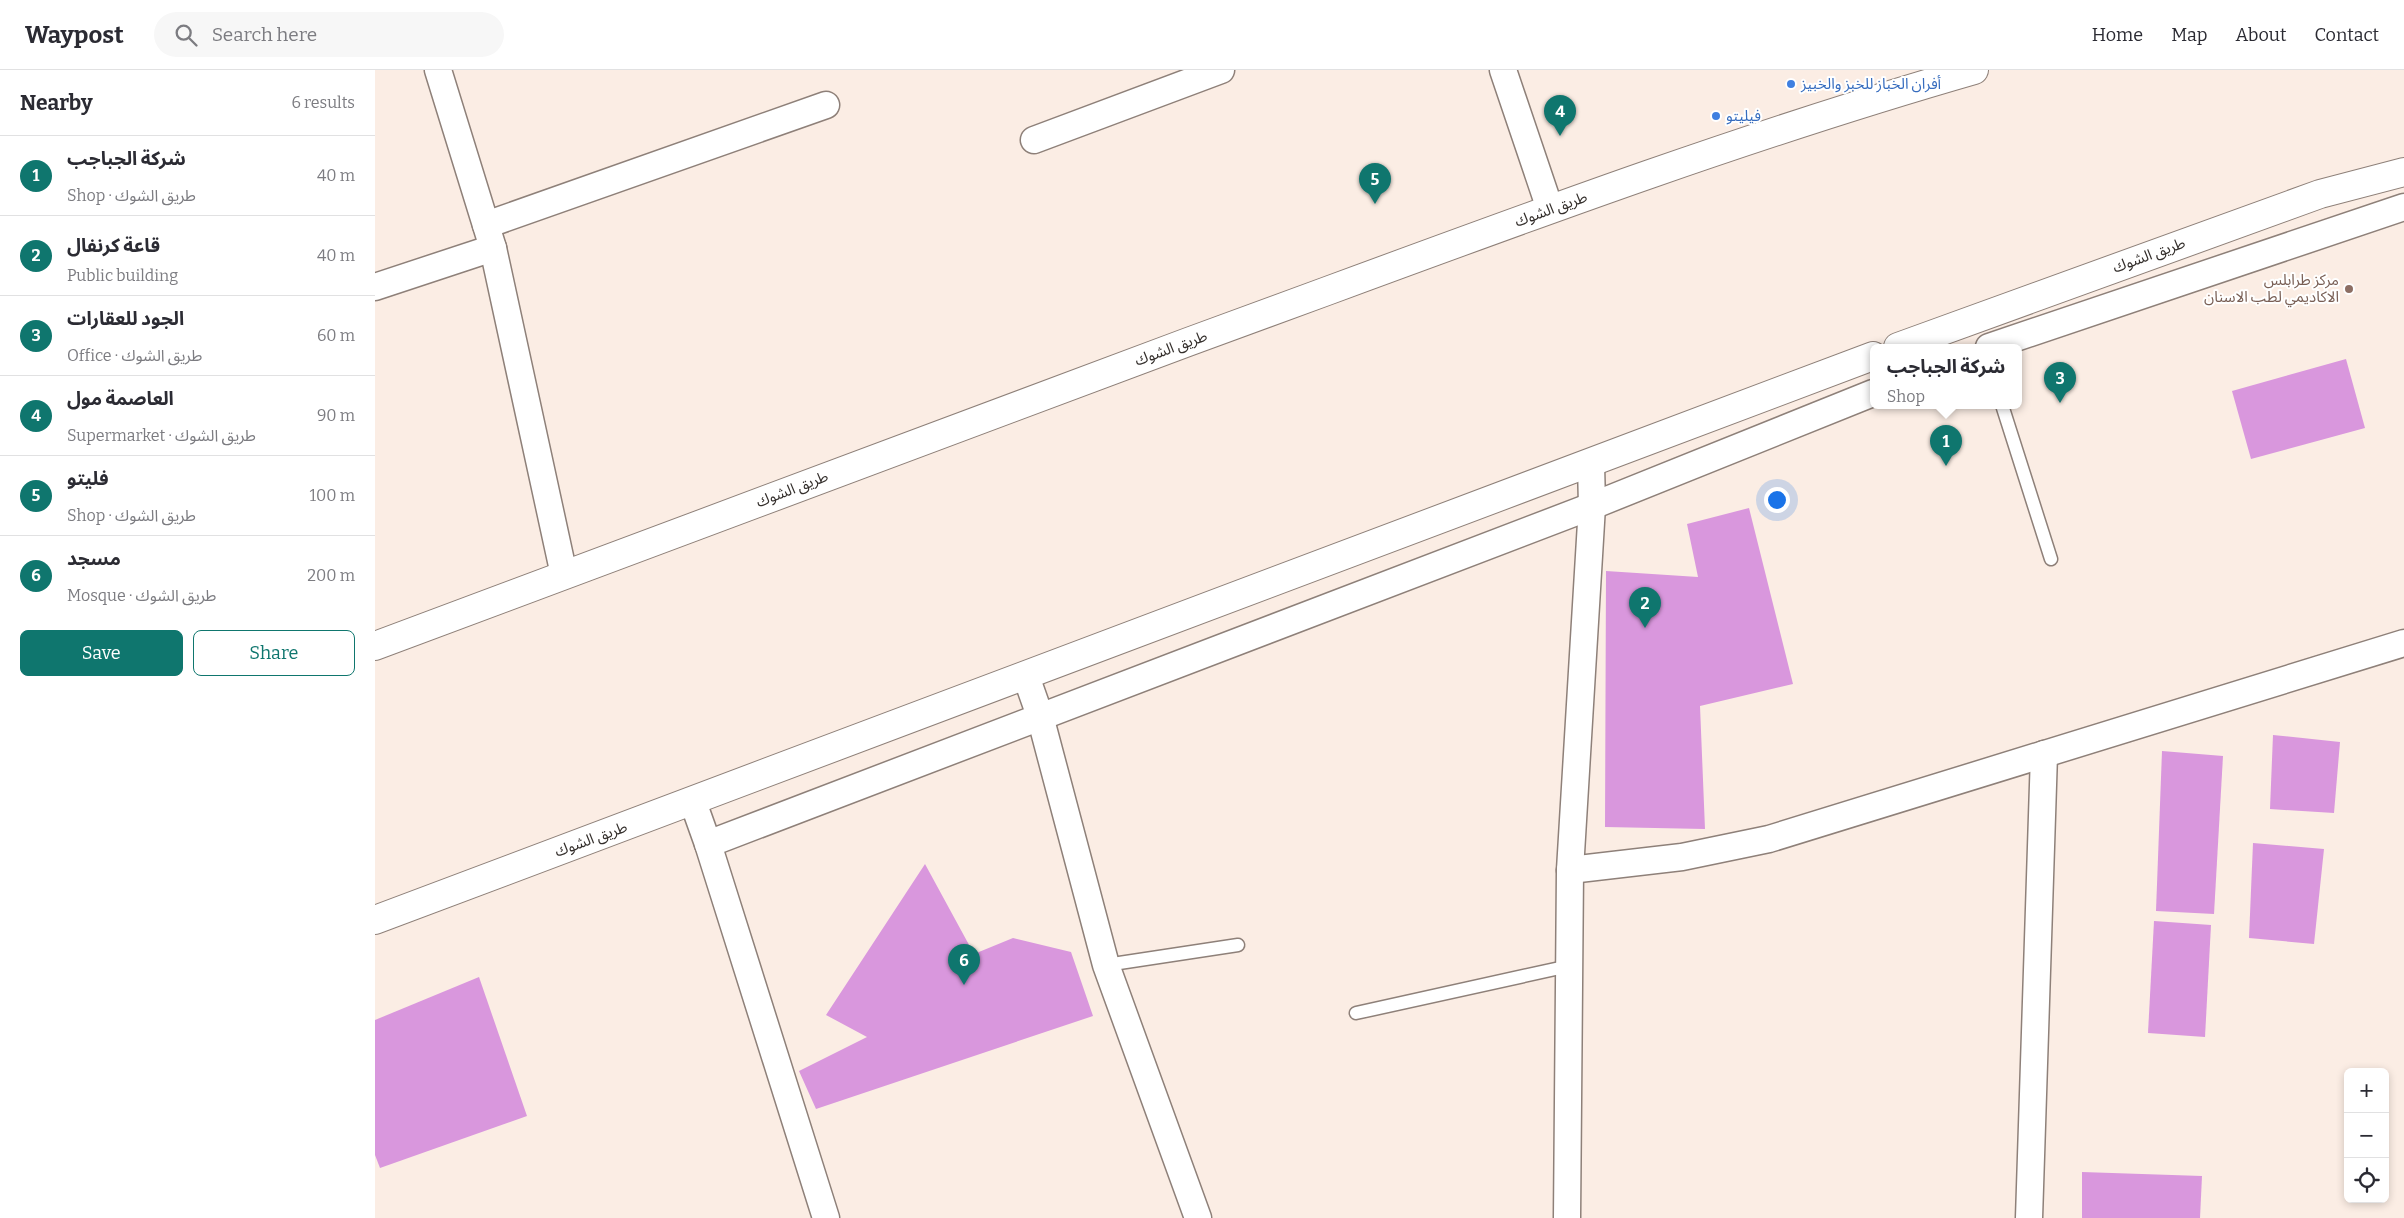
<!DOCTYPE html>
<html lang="en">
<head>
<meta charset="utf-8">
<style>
  body { margin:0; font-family:Bitter,"Noto Sans Arabic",serif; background:#f7f7f7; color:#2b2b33 }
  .controls { position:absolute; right:15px; bottom:15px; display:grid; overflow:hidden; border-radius:8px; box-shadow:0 2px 8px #0003 }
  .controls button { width:45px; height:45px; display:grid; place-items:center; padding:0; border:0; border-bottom:1px solid #e1e1e2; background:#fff; color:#2b2b33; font:25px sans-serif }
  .you { position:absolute; left:1401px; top:429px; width:18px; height:18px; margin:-12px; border:4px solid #fff; border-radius:50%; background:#1a73e8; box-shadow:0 0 0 8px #1a73e833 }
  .badge { display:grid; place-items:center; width:32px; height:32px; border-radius:50%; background:#0f766e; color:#fff; font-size:16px; font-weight:700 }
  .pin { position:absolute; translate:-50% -41px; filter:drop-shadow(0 1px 2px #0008) }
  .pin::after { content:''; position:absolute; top:26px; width:18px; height:15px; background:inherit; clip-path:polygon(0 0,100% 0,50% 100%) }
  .popup { position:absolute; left:1495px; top:274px; width:152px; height:65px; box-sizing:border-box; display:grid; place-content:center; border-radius:8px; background:#fff; filter:drop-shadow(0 1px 4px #0005); font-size:16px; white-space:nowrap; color:#7c7c81 }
  .popup b { font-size:19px; color:#2b2b33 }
  .popup::after { content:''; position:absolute; left:50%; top:100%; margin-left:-10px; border:10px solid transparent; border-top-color:#fff }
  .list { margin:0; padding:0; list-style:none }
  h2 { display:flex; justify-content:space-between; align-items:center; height:65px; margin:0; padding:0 20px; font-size:21px }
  h2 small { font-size:16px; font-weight:400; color:#7c7c81 }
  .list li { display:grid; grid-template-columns:32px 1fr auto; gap:15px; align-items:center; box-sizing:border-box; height:80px; padding:0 20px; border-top:1px solid #e1e1e2 }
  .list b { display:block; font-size:19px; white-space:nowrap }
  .list p { margin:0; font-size:16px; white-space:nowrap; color:#7c7c81 }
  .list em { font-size:16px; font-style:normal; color:#7c7c81 }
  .actions { display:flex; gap:10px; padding:15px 20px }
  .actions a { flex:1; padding:11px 0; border:1px solid #0f766e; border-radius:8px; text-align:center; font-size:18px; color:#0f766e }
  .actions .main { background:#0f766e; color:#fff }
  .icon { flex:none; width:28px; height:28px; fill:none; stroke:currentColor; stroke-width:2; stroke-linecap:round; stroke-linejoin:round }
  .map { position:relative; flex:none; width:2029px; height:1148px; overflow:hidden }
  header { display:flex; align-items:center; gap:30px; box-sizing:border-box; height:70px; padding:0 25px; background:#fff; border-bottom:1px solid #e1e1e2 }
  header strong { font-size:24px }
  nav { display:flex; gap:28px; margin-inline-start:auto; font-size:18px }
  .search { width:350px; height:45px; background:#f7f7f7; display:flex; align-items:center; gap:12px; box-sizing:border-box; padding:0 18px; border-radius:28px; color:#7c7c81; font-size:19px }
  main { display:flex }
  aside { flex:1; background:#fff }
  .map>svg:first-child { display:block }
</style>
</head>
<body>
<header>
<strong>Waypost</strong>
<div class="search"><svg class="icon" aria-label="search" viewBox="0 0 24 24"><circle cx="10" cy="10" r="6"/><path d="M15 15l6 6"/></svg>Search here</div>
<nav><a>Home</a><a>Map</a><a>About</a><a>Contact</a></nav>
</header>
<main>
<aside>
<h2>Nearby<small>6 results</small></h2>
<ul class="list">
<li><span class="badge">1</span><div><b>شركة الجباجب</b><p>Shop · طريق الشوك</p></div><em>40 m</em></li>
<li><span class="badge">2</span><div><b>قاعة كرنفال</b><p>Public building</p></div><em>40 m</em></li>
<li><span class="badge">3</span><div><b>الجود للعقارات</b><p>Office · طريق الشوك</p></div><em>60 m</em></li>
<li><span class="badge">4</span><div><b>العاصمة مول</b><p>Supermarket · طريق الشوك</p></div><em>90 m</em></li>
<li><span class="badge">5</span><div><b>فليتو</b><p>Shop · طريق الشوك</p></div><em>100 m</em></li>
<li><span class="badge">6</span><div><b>مسجد</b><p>Mosque · طريق الشوك</p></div><em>200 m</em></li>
</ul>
<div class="actions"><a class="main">Save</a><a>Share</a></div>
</aside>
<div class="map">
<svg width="2029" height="1148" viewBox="0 0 2029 1148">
  <rect width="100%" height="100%" fill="#fbede4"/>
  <g fill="#d997dd">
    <polygon points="1971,289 1990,358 1876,389 1857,321"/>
    <polygon points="1374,438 1418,614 1325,636 1330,759 1230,757 1231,501 1323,507 1312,454"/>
    <polygon points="1898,665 1965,672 1959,743 1895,739"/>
    <polygon points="1787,681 1848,686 1839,844 1781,841"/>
    <polygon points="1878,773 1949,779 1939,874 1874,868"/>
    <polygon points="550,794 599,884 638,868 696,882 718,946 441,1039 424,1001 492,967 451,945"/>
    <polygon points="1779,851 1836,855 1830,967 1773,963"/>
    <polygon points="104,907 152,1046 5,1098 0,1085 0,950"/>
    <polygon points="1707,1102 1827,1106 1825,1148 1707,1148"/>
  </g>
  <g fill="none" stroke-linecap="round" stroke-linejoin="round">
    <g stroke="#8e8079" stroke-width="15">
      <g id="lane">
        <polyline points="1627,335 1676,489"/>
        <polyline points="731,895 863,875"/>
        <polyline points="981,943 1194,896"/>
      </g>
    </g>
    <g stroke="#8e8079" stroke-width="29">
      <g id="street">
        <polyline points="63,0 118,178 189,505"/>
        <polyline points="1128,0 1175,139"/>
        <polyline points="659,70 846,0"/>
        <polyline points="111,155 451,35"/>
        <polyline points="0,217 118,178"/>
        <polyline points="1614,277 2029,137"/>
        <polyline points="651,606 665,646 731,895 823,1148"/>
        <polyline points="318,732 333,774 451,1148"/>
        <polyline points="333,774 1217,436 1498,323"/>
        <polyline points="1195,800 1307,787 1394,769 2029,573"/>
        <polyline points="1192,1148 1195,800 1217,436 1216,394"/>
        <polyline points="1654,1148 1669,684"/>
      </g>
    </g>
    <g stroke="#8e8079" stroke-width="30">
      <g id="primary">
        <polyline points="1523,277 1945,124 2029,102"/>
        <path d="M 0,576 C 318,458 634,337 952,221 C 1166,142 1380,63 1599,0"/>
        <polyline points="0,850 1498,286"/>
      </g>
    </g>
    <use href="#lane" stroke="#fff" stroke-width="12"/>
    <use href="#street" stroke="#fff" stroke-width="26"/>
    <use href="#primary" stroke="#fff" stroke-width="28"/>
  </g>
  <g fill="#3f7fe0" stroke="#fff" stroke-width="2">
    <circle cx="1416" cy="14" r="5"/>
    <circle cx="1341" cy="46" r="5"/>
  </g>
  <circle fill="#8d6e63" stroke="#fff" stroke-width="2" cx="1974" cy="219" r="5"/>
  <g text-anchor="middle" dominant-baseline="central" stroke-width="4" stroke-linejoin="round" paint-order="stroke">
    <g font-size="15" fill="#366cbe" stroke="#fff" text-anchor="start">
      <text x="1426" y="14">أفران الخباز للخبز والخبيز</text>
      <text x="1351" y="46">فيليتو</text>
    </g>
    <g font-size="15" fill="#342f2c" stroke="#fff">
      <text transform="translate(1176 139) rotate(-20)">طريق الشوك</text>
      <text transform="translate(1774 185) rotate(-20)">طريق الشوك</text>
      <text transform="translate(796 278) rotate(-20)">طريق الشوك</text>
      <text transform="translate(417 419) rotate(-21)">طريق الشوك</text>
      <text transform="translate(216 769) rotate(-20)">طريق الشوك</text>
    </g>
    <g font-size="15" fill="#785e54" stroke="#fff" text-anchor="end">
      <text x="1964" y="210">مركز طرابلس<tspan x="1964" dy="17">الاكاديمي لطب الاسنان</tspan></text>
    </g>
  </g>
</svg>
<div class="controls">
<button>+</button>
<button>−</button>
<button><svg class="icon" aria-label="locate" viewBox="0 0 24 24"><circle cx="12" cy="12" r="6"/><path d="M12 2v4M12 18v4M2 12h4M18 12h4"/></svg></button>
</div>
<div class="you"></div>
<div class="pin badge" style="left:1571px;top:396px">1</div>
<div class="popup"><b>شركة الجباجب</b>Shop</div>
<div class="pin badge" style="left:1270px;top:558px">2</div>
<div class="pin badge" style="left:1685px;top:333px">3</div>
<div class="pin badge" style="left:1185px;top:66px">4</div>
<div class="pin badge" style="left:1000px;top:134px">5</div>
<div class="pin badge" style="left:589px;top:915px">6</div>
</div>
</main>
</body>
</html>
